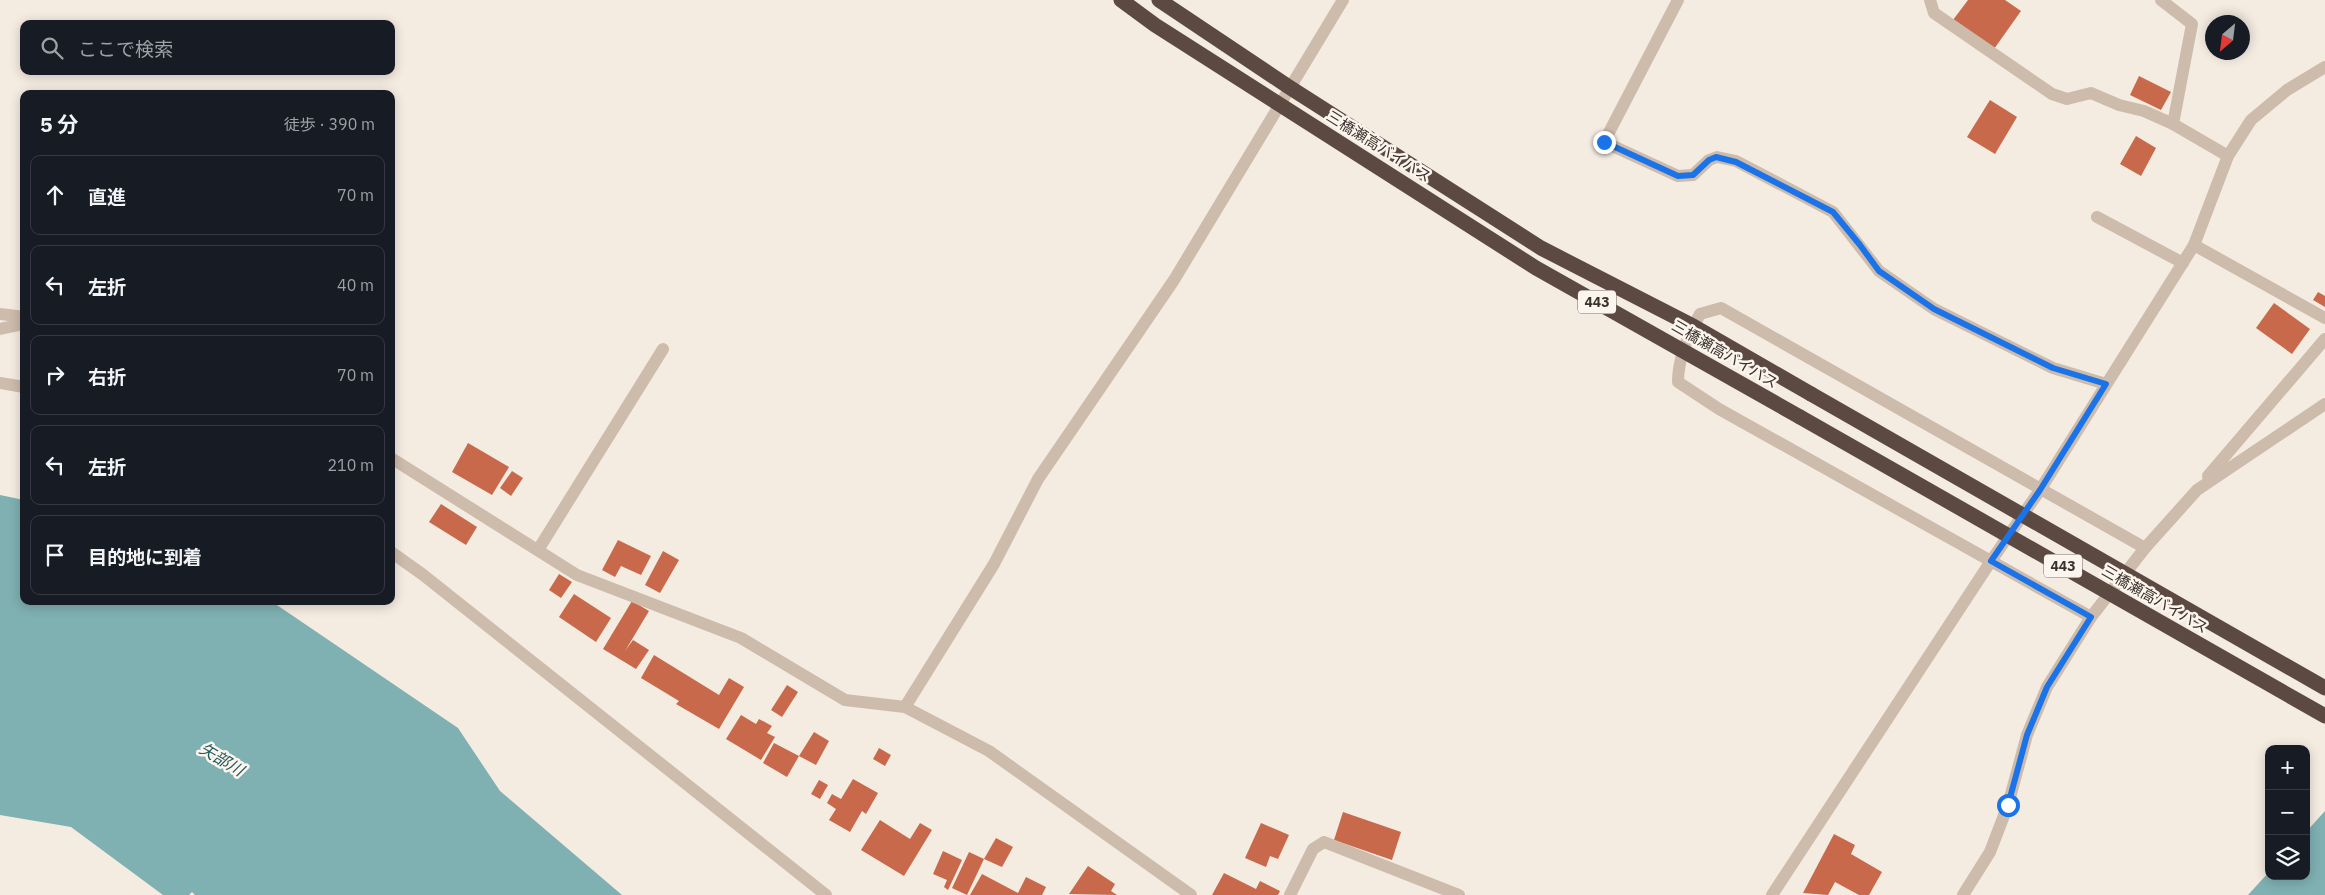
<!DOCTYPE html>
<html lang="ja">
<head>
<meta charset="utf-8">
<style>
  body { margin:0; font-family:"IBM Plex Sans","Noto Sans JP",sans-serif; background:#242831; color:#f1f3f6 }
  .controls { position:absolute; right:15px; bottom:15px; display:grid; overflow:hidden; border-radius:10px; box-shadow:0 2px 12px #0003 }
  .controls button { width:45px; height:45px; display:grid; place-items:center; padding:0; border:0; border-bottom:1px solid #363941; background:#171b24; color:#f1f3f6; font:25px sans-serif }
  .compass { position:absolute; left:2205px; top:15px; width:45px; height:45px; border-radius:50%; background:#171b24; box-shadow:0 2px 12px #0003; rotate:208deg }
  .stop { position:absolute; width:15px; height:15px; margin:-11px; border:4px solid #1a73e8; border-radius:50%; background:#fff }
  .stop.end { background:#1a73e8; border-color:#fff; box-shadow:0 1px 5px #0008 }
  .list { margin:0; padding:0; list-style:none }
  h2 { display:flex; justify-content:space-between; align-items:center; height:65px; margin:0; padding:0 20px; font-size:21px }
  h2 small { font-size:16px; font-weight:400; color:#9ea1a6 }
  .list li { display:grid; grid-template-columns:32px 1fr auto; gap:15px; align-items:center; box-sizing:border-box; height:80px; margin:0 10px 10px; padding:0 10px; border:1px solid #363941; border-radius:10px }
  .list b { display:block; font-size:19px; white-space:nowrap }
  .list em { font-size:16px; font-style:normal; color:#9ea1a6 }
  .icon { flex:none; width:28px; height:28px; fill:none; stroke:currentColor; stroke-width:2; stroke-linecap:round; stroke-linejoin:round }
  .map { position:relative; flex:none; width:2325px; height:895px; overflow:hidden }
  .search { position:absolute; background:#171b24; box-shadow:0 2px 12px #0003; left:20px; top:20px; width:375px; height:55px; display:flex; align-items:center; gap:12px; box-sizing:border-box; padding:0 18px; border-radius:10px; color:#9ea1a6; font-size:19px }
  .panel { position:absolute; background:#171b24; box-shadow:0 2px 12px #0003; left:20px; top:90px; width:375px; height:515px; border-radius:10px }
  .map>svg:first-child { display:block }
</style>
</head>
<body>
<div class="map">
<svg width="2325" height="895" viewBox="0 0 2325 895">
  <rect width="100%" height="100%" fill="#f4ebe1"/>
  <g fill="#7fb0b2">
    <polygon points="0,495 24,500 24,601 271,601 458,728 500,791 622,895 195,895 192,892 189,895 163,895 71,827 0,815"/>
    <polygon points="2325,811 2325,895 2248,895 2269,872 2269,876 2306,876 2306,832"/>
  </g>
  <g fill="#c8694b">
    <polygon points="1968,0 2005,0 2021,11 1994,49 1953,20"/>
    <polygon points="2139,76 2171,92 2161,110 2130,95"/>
    <polygon points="1990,100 2017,117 1995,154 1967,137"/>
    <polygon points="2136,136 2156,148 2141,176 2120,164"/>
    <polygon points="2318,292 2325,296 2325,307 2313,300"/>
    <polygon points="2274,303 2310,329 2292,354 2256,328"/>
    <polygon points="468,443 509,467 492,495 452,472"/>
    <polygon points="512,471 523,478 511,496 500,488"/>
    <polygon points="441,504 477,527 466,545 429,522"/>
    <polygon points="618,540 651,556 641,575 621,566 615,577 602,570"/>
    <polygon points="663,551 679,560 660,593 645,585"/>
    <polygon points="559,574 572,582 561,598 549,590"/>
    <polygon points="574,594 611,618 596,642 559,617"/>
    <polygon points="632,601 649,611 625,651 633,640 649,650 636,669 603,649"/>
    <polygon points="654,655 719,695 729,678 744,687 719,729 676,704 679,701 641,678"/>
    <polygon points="787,685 798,692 782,717 771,710"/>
    <polygon points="741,715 756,724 759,719 772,726 767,733 775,737 761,760 726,739"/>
    <polygon points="814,732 829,741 816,765 799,756"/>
    <polygon points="774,743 799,756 787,777 763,763"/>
    <polygon points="879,748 891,755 885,766 873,759"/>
    <polygon points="853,779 878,793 866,814 862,811 850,832 829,820 836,809 827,803 832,794 841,799"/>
    <polygon points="819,780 828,785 820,799 811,794"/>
    <polygon points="1343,812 1401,832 1392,860 1334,840"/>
    <polygon points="880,820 910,839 920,823 932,830 904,876 861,850"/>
    <polygon points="1261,823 1289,835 1278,859 1270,856 1266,867 1245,858"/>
    <polygon points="1834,834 1855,845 1851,854 1882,872 1869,895 1859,895 1835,882 1828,895 1803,893"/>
    <polygon points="996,838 1013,847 1002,867 984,859"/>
    <polygon points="943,851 962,860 948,890 944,887 947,880 933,874"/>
    <polygon points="969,852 984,859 967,895 952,888"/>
    <polygon points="1088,866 1115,884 1111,891 1117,895 1069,894"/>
    <polygon points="1224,873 1256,889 1260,881 1280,891 1278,895 1212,895"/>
    <polygon points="982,874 1018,893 1026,877 1046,887 1042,895 970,895"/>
  </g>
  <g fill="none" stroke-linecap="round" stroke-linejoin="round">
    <g stroke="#cdbbac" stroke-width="12">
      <polyline points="1678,0 1604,142 1678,176 1693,175 1709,160 1717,157 1736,161 1833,212 1879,271 1934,309 2053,368 2106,384"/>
      <polyline points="1930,0 1934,13 2052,94 2067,99 2091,93 2119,105 2144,111 2173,124 2228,156"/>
      <polyline points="2161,0 2192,24 2173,124"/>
      <polyline points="2097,217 2183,263"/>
      <polyline points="2194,245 2325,318"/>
      <polyline points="0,314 24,317"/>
      <polyline points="0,329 24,324"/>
      <polyline points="0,383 24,387"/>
      <polyline points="391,458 577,575 741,638 845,700 905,707 989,751 1191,895"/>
      <polyline points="2208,476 2325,339"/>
      <polyline points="538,550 663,349"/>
      <polyline points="391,552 422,574 826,895"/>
      <polyline points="2091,617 2145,548"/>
      <polyline points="905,707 994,564 1038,479 1174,280 1343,0"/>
      <polyline points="1290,895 1313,849 1324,842 1459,895"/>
      <polyline points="1772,895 1991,561 2040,490 2194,245 2228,156 2251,120 2287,90 2325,67"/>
      <path d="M 1963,895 L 1990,852 L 2008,805 L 2027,735 L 2047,687 L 2091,617 L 1719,409 L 1678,382 C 1678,358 1688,335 1700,314 L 1721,308 L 2145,548 L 2197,490 L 2325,404"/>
    </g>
    <g stroke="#5c4a42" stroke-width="15">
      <polyline points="1121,0 1155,25 1536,268 1800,417"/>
      <polyline points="1159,0 1289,87 1541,248 1693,326 1811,394"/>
    </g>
    <g stroke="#5c4a42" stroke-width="15">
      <polyline points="1811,394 2325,688"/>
      <polyline points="1800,417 2325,716"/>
    </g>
  </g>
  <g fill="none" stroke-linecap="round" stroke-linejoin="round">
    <polyline stroke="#1a73e8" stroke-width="6" points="1604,142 1678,176 1693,175 1709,160 1716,157 1736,162 1833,212 1860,245 1879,271 1934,309 2053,368 2106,384 2040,490 1991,561 2091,617 2047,687 2027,735 2008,805"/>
  </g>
  <g text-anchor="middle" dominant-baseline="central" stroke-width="5" stroke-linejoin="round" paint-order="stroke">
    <g fill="#fbf5ee" stroke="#756b66" stroke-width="1">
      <rect x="1578" y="290.5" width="38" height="23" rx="4"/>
      <rect x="2044" y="554.5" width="38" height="23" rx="4"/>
    </g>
    <g font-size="14" font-weight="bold" fill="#3b302b">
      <text x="1597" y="302">443</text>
      <text x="2063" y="566">443</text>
    </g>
    <g font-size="15" fill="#3b302b" stroke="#fbf5ee">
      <text transform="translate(1379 146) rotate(32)">三橋瀬高バイパス</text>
      <text transform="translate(1725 354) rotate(30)">三橋瀬高バイパス</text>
      <text transform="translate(2155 599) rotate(30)">三橋瀬高バイパス</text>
    </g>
    <g font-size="16" font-style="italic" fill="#1f5a5e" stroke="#fbf5ee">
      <text transform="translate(222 759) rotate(31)">矢部川</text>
    </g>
  </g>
</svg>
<div class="controls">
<button>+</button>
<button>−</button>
<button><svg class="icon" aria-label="layers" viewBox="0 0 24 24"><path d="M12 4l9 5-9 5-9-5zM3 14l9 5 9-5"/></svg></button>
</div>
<svg class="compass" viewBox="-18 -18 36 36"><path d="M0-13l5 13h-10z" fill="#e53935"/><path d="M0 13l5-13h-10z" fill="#9ea1a6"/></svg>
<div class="stop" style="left:2008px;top:805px"></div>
<div class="stop end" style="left:1604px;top:142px"></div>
<div class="search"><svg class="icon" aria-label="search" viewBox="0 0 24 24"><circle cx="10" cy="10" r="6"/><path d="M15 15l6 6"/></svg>ここで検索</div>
<section class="panel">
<h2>5 分<small>徒歩 · 390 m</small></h2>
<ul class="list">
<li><svg class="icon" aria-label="ahead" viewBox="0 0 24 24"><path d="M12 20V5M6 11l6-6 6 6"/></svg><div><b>直進</b></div><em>70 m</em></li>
<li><svg class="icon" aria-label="left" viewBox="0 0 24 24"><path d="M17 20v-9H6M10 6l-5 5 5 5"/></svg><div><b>左折</b></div><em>40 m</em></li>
<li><svg class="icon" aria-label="right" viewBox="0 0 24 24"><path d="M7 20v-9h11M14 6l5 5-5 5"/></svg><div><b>右折</b></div><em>70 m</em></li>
<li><svg class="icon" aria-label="left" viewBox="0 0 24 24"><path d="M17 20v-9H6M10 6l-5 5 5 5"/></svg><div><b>左折</b></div><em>210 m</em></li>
<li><svg class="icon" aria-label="arrive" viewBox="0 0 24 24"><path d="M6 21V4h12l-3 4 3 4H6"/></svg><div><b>目的地に到着</b></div></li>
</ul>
</section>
</div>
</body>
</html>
